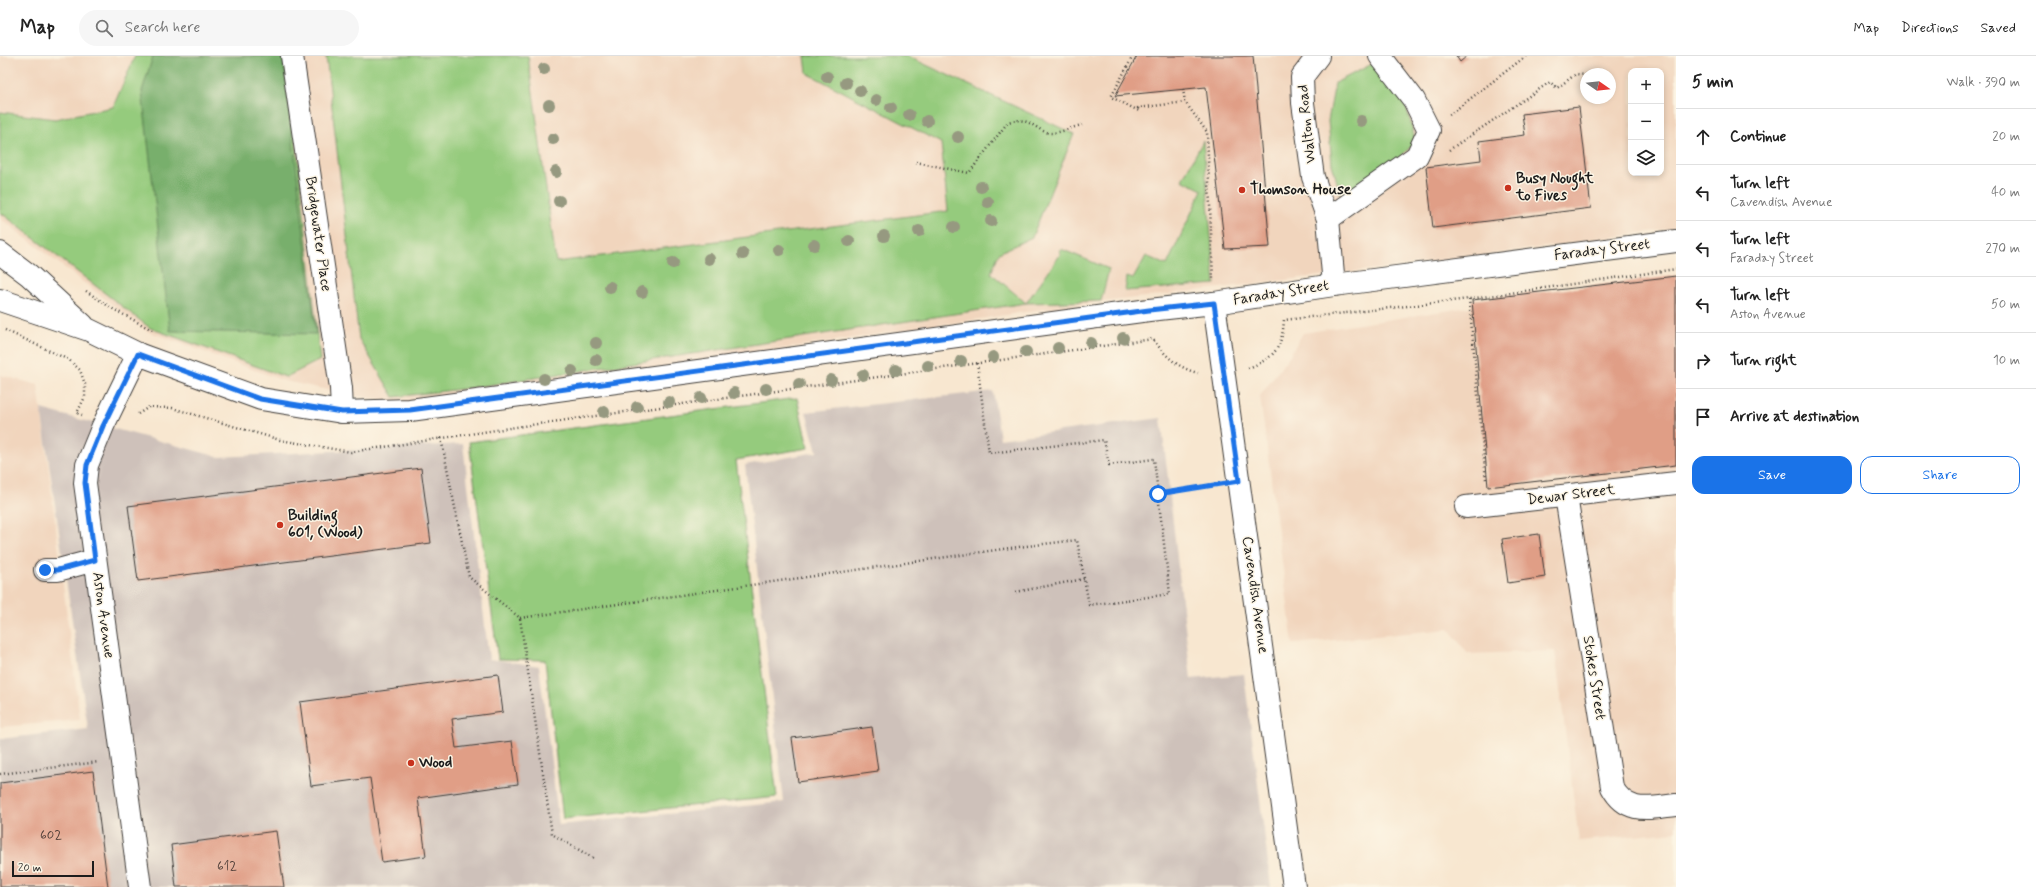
<!DOCTYPE html>
<html lang="en">
<head>
<meta charset="utf-8">
<style>
  body { margin:0; font-family:Mynerve,sans-serif; background:#f6f6f6; color:#222 }
  .controls { position:absolute; right:12px; top:12px; display:grid; overflow:hidden; border-radius:8px; box-shadow:0 2px 6px #0003 }
  .controls button { width:36px; height:36px; display:grid; place-items:center; padding:0; border:0; border-bottom:1px solid #e0e0e0; background:#fff; color:#222; font:20px sans-serif }
  .compass { position:absolute; left:1580px; top:12px; width:36px; height:36px; border-radius:50%; background:#fff; box-shadow:0 2px 6px #0003; rotate:104deg }
  .scale { position:absolute; left:12px; bottom:10px; width:82px; box-sizing:border-box; padding-left:4px; border:2px solid #1c1c1c; border-top:0; font-size:11px; line-height:14px; white-space:nowrap; color:#1c1c1c; -webkit-text-stroke:3px #fcf5e5; paint-order:stroke }
  .stop { position:absolute; width:12px; height:12px; margin:-9px; border:3px solid #1a73e8; border-radius:50%; background:#fff }
  .stop.end { background:#1a73e8; border-color:#fff; box-shadow:0 1px 4px #0008 }
  .list { margin:0; padding:0; list-style:none }
  h2 { display:flex; justify-content:space-between; align-items:center; height:52px; margin:0; padding:0 16px; font-size:17px }
  h2 small { font-size:13px; font-weight:400; color:#767676 }
  .list li { display:grid; grid-template-columns:26px 1fr auto; gap:12px; align-items:center; box-sizing:border-box; height:56px; padding:0 16px; border-top:1px solid #e0e0e0 }
  .list b { display:block; font-size:15px; white-space:nowrap }
  .list p { margin:0; font-size:13px; white-space:nowrap; color:#767676 }
  .list em { font-size:13px; font-style:normal; color:#767676 }
  .actions { display:flex; gap:8px; padding:12px 16px }
  .actions a { flex:1; padding:9px 0; border:1px solid #1a73e8; border-radius:12px; text-align:center; font-size:14px; color:#1a73e8 }
  .actions .main { background:#1a73e8; color:#fff }
  .icon { flex:none; width:22px; height:22px; fill:none; stroke:currentColor; stroke-width:2; stroke-linecap:round; stroke-linejoin:round }
  .map { position:relative; flex:none; width:1676px; height:831px; overflow:hidden }
  header { display:flex; align-items:center; gap:24px; box-sizing:border-box; height:56px; padding:0 20px; background:#fff; border-bottom:1px solid #e0e0e0 }
  header strong { font-size:19px }
  nav { display:flex; gap:22px; margin-inline-start:auto; font-size:14px }
  .search { width:280px; height:36px; background:#f6f6f6; display:flex; align-items:center; gap:10px; box-sizing:border-box; padding:0 14px; border-radius:22px; color:#767676; font-size:15px }
  main { display:flex }
  aside { flex:1; background:#fff }
  .map>svg:first-child { display:block }
</style>
</head>
<body>
<header>
<strong>Map</strong>
<div class="search"><svg class="icon" aria-label="search" viewBox="0 0 24 24"><circle cx="10" cy="10" r="6"/><path d="M15 15l6 6"/></svg>Search here</div>
<nav><a>Map</a><a>Directions</a><a>Saved</a></nav>
</header>
<main>
<div class="map">
<svg width="1676" height="831" viewBox="0 0 1676 831">
  <rect width="100%" height="100%" fill="#fcf5e5"/>
  <filter id="ink" filterUnits="userSpaceOnUse"><feTurbulence type="fractalNoise" baseFrequency=".025" numOctaves="2"/><feDisplacementMap in="SourceGraphic" scale="8" xChannelSelector="R" yChannelSelector="G"/><feConvolveMatrix kernelMatrix="1 2 1 2 8 2 1 2 1" color-interpolation-filters="sRGB"/></filter>
  <filter id="wash" filterUnits="userSpaceOnUse"><feTurbulence type="fractalNoise" baseFrequency=".012" numOctaves="4" result="noise"/><feDisplacementMap in="SourceGraphic" scale="16" xChannelSelector="R" yChannelSelector="G"/><feGaussianBlur stdDeviation="0.9" result="paint"/><feColorMatrix in="noise" values="0 0 0 0 0 0 0 0 0 0 0 0 0 0 0 0 0 1.4 0 .05"/><feComposite in="paint" operator="in"/></filter>
  <g filter="url(#wash)">
    <rect width="100%" height="100%" fill="#f8e7d0"/>
    <g fill="#f1d5bd" fill-rule="evenodd">
      <path d="M 0,0 L 1676,0 L 1676,172 L 1467,202 L 1045,253 L 477,339 L 395,348 L 285,325 L 147,275 L 0,162 ZM 1631,15 L 1661,15 L 1661,117 L 1631,117 ZM 1586,18 L 1610,18 L 1610,42 L 1586,42 Z"/>
      <polygon points="1676,219 1676,776 1579,785 1555,595 1468,598 1449,573 1293,588 1260,340 1290,299 1303,277"/>
      <polygon points="0,319 38,329 80,664 0,671"/>
    </g>
    <polygon fill="#cec1ba" points="993,335 1000,383 1161,362 1191,623 1244,618 1271,831 0,831 0,683 88,673 41,353 219,401 463,388 489,603 539,610 559,769 784,746 745,409 817,396 806,356"/>
    <g fill="#95cb7d" stroke="#58744c">
      <polygon points="135,0 287,0 320,304 286,321 150,272 0,156 0,56 55,63 113,51"/>
      <polygon points="326,0 528,0 556,206 948,155 941,87 807,17 805,0 907,0 1074,78 1032,181 999,197 991,217 1026,247 1060,199 1061,193 1109,213 1101,245 1026,247 462,333 394,341 359,283"/>
      <polygon points="1372,8 1406,50 1416,86 1372,127 1340,137 1332,108 1328,65 1335,27"/>
      <polygon points="1203,85 1215,228 1125,235 1127,221 1133,223 1146,200 1167,209 1202,134 1182,124"/>
      <polygon points="797,342 808,392 736,404 777,741 563,763 545,604 498,603 469,386"/>
    </g>
    <polygon fill="#78af6c" stroke="#4a6644" points="153,0 283,0 316,278 170,275 142,35"/>
    <g id="blocks">
      <g fill="#e09e86">
        <polygon points="1137,0 1253,0 1270,191 1225,193 1206,31 1115,40"/>
        <polygon points="1456,0 1467,0 1460,6"/>
        <polygon points="1579,51 1591,152 1433,172 1426,111 1481,104 1479,85 1525,79 1522,58"/>
        <polygon points="1676,220 1676,409 1488,431 1472,244"/>
        <polygon points="421,412 431,487 138,525 128,450"/>
        <polygon points="1539,478 1545,521 1508,527 1502,483"/>
        <polygon points="498,619 503,656 452,663 456,692 512,685 518,728 418,742 426,800 382,806 370,722 311,730 300,646"/>
        <polygon points="872,671 878,715 798,726 792,682"/>
        <polygon points="93,715 108,831 0,831 0,727"/>
        <polygon points="276,775 284,831 176,831 171,789"/>
      </g>
    </g>
  </g>
  <g filter="url(#ink)">
    <use href="#blocks" fill-opacity="0" stroke="#3d3a37" stroke-width="1"/>
    <g fill="none" stroke-linecap="round" stroke-linejoin="round">
      <g stroke="#3d3a37" stroke-width="24">
        <g id="minor">
          <polyline points="292,0 341,332 342,356"/>
          <polyline points="1318,0 1302,21 1303,47 1313,121 1328,163 1334,229"/>
          <polyline points="1328,163 1417,100 1429,74 1414,44 1380,0"/>
          <polyline points="0,197 29,219 83,269"/>
          <polyline points="0,244 89,274 138,298 261,343 342,356 410,354 1149,254 1214,247 1334,229 1676,185"/>
          <polyline points="1214,247 1294,831"/>
          <polyline points="138,298 103,370 87,409 85,427 140,831"/>
          <path d="M 1566,440 L 1612,731 C 1627,759 1649,752 1676,749"/>
          <polyline points="1466,451 1676,427"/>
          <polyline points="45,514 58,514 95,504"/>
        </g>
      </g>
      <g stroke="#3d3a37" stroke-width="2.5" stroke-dasharray="1 3" stroke-linecap="butt">
        <polyline points="1133,0 1111,41 1139,55 1138,52 1185,46"/>
        <polyline points="1183,33 1185,46 1207,76 1213,223"/>
        <polyline points="1449,59 1526,0"/>
        <polyline points="1449,94 1550,26 1557,32 1576,18 1586,19"/>
        <path d="M 916,106 L 969,117 L 1008,66 C 1030,59 1036,76 1051,77 C 1060,77 1073,71 1082,69"/>
        <polyline points="86,235 113,253 152,274"/>
        <polyline points="1469,243 1486,424"/>
        <polyline points="5,274 69,304 80,314 85,328 85,341 77,357 82,359"/>
        <polyline points="977,307 989,397 1104,384 1109,409 1154,403 1158,438 1213,429"/>
        <path d="M 1248,312 C 1275,302 1282,292 1284,264 L 1469,243 L 1676,213"/>
        <path d="M 138,358 L 149,351 L 172,352 L 280,384 L 351,396 L 516,371 L 1153,283 C 1165,300 1178,312 1198,317"/>
        <polyline points="441,382 469,521 520,562 552,778 593,802"/>
        <polyline points="1016,536 1084,523"/>
        <polyline points="520,562 1010,492 1077,484 1089,549 1170,538 1158,438"/>
        <polyline points="0,718 99,706"/>
      </g>
      <use href="#minor" stroke="#fff" stroke-width="22"/>
    </g>
    <g fill="#969980">
      <circle cx="544" cy="13" r="6"/>
      <circle cx="827" cy="21" r="6"/>
      <circle cx="846" cy="27" r="6"/>
      <circle cx="860" cy="35" r="6"/>
      <circle cx="876" cy="44" r="6"/>
      <circle cx="549" cy="49" r="6"/>
      <circle cx="891" cy="52" r="6"/>
      <circle cx="909" cy="59" r="6"/>
      <circle cx="927" cy="65" r="6"/>
      <circle cx="1361" cy="65" r="6"/>
      <circle cx="958" cy="81" r="6"/>
      <circle cx="553" cy="83" r="6"/>
      <circle cx="556" cy="116" r="6"/>
      <circle cx="981" cy="131" r="6"/>
      <circle cx="559" cy="145" r="6"/>
      <circle cx="988" cy="146" r="6"/>
      <circle cx="991" cy="165" r="6"/>
      <circle cx="954" cy="171" r="6"/>
      <circle cx="919" cy="175" r="6"/>
      <circle cx="884" cy="180" r="6"/>
      <circle cx="849" cy="185" r="6"/>
      <circle cx="814" cy="189" r="6"/>
      <circle cx="779" cy="194" r="6"/>
      <circle cx="743" cy="198" r="6"/>
      <circle cx="709" cy="203" r="6"/>
      <circle cx="673" cy="207" r="6"/>
      <circle cx="610" cy="231" r="6"/>
      <circle cx="642" cy="236" r="6"/>
      <circle cx="1123" cy="282" r="6"/>
      <circle cx="596" cy="287" r="6"/>
      <circle cx="1091" cy="287" r="6"/>
      <circle cx="1058" cy="292" r="6"/>
      <circle cx="1026" cy="296" r="6"/>
      <circle cx="993" cy="301" r="6"/>
      <circle cx="596" cy="304" r="6"/>
      <circle cx="961" cy="305" r="6"/>
      <circle cx="928" cy="310" r="6"/>
      <circle cx="896" cy="314" r="6"/>
      <circle cx="572" cy="315" r="6"/>
      <circle cx="863" cy="319" r="6"/>
      <circle cx="544" cy="323" r="6"/>
      <circle cx="831" cy="324" r="6"/>
      <circle cx="799" cy="328" r="6"/>
      <circle cx="766" cy="333" r="6"/>
      <circle cx="734" cy="337" r="6"/>
      <circle cx="701" cy="342" r="6"/>
      <circle cx="669" cy="346" r="6"/>
      <circle cx="637" cy="351" r="6"/>
      <circle cx="604" cy="356" r="6"/>
    </g>
  </g>
  <g fill="none" stroke-linecap="round" stroke-linejoin="round" filter="url(#ink)">
    <polyline stroke="#1a73e8" stroke-width="5" points="45,514 58,514 95,504 85,427 87,409 103,370 138,298 260,343 342,356 410,354 1149,254 1214,247 1239,425 1158,438"/>
  </g>
  <g fill="#c8321e" stroke="#fcf5e5" stroke-width="1.5">
    <circle cx="1508" cy="132" r="4"/>
    <circle cx="1242" cy="134" r="4"/>
    <circle cx="280" cy="469" r="4"/>
    <circle cx="411" cy="707" r="4"/>
  </g>
  <g text-anchor="middle" dominant-baseline="central" stroke-width="3" stroke-linejoin="round" paint-order="stroke">
    <g font-size="13" fill="#4d3c36">
      <text x="51" y="779">602</text>
      <text x="227" y="810">612</text>
    </g>
    <g font-size="15" fill="#1c1c1c" stroke="#fcf5e5">
      <text transform="translate(1307 68) rotate(-96)">Walton Road</text>
      <text transform="translate(318 178) rotate(82)">Bridgewater Place</text>
      <text transform="translate(1602 194) rotate(-7)">Faraday Street</text>
      <text transform="translate(1281 237) rotate(-9)">Faraday Street</text>
      <text transform="translate(1571 439) rotate(-7)">Dewar Street</text>
      <text transform="translate(1255 539) rotate(82)">Cavendish Avenue</text>
      <text transform="translate(103 559) rotate(82)">Aston Avenue</text>
      <text transform="translate(1594 622) rotate(81)">Stokes Street</text>
    </g>
    <g font-size="15" font-weight="bold" fill="#1c1c1c" stroke="#fcf5e5" text-anchor="start">
      <text x="1516" y="123">Busy Nought<tspan x="1516" dy="17">to Fives</tspan></text>
      <text x="1250" y="134">Thomson House</text>
      <text x="288" y="460">Building<tspan x="288" dy="17">601, (Wood)</tspan></text>
      <text x="419" y="707">Wood</text>
    </g>
  </g>
</svg>
<div class="controls">
<button>+</button>
<button>−</button>
<button><svg class="icon" aria-label="layers" viewBox="0 0 24 24"><path d="M12 4l9 5-9 5-9-5zM3 14l9 5 9-5"/></svg></button>
</div>
<svg class="compass" viewBox="-18 -18 36 36"><path d="M0-13l5 13h-10z" fill="#e53935"/><path d="M0 13l5-13h-10z" fill="#767676"/></svg>
<div class="scale">20 m</div>
<div class="stop" style="left:1158px;top:438px"></div>
<div class="stop end" style="left:45px;top:514px"></div>
</div>
<aside>
<h2>5 min<small>Walk · 390 m</small></h2>
<ul class="list">
<li><svg class="icon" aria-label="ahead" viewBox="0 0 24 24"><path d="M12 20V5M6 11l6-6 6 6"/></svg><div><b>Continue</b></div><em>20 m</em></li>
<li><svg class="icon" aria-label="left" viewBox="0 0 24 24"><path d="M17 20v-9H6M10 6l-5 5 5 5"/></svg><div><b>Turn left</b><p>Cavendish Avenue</p></div><em>40 m</em></li>
<li><svg class="icon" aria-label="left" viewBox="0 0 24 24"><path d="M17 20v-9H6M10 6l-5 5 5 5"/></svg><div><b>Turn left</b><p>Faraday Street</p></div><em>270 m</em></li>
<li><svg class="icon" aria-label="left" viewBox="0 0 24 24"><path d="M17 20v-9H6M10 6l-5 5 5 5"/></svg><div><b>Turn left</b><p>Aston Avenue</p></div><em>50 m</em></li>
<li><svg class="icon" aria-label="right" viewBox="0 0 24 24"><path d="M7 20v-9h11M14 6l5 5-5 5"/></svg><div><b>Turn right</b></div><em>10 m</em></li>
<li><svg class="icon" aria-label="arrive" viewBox="0 0 24 24"><path d="M6 21V4h12l-3 4 3 4H6"/></svg><div><b>Arrive at destination</b></div></li>
</ul>
<div class="actions"><a class="main">Save</a><a>Share</a></div>
</aside>
</main>
</body>
</html>
